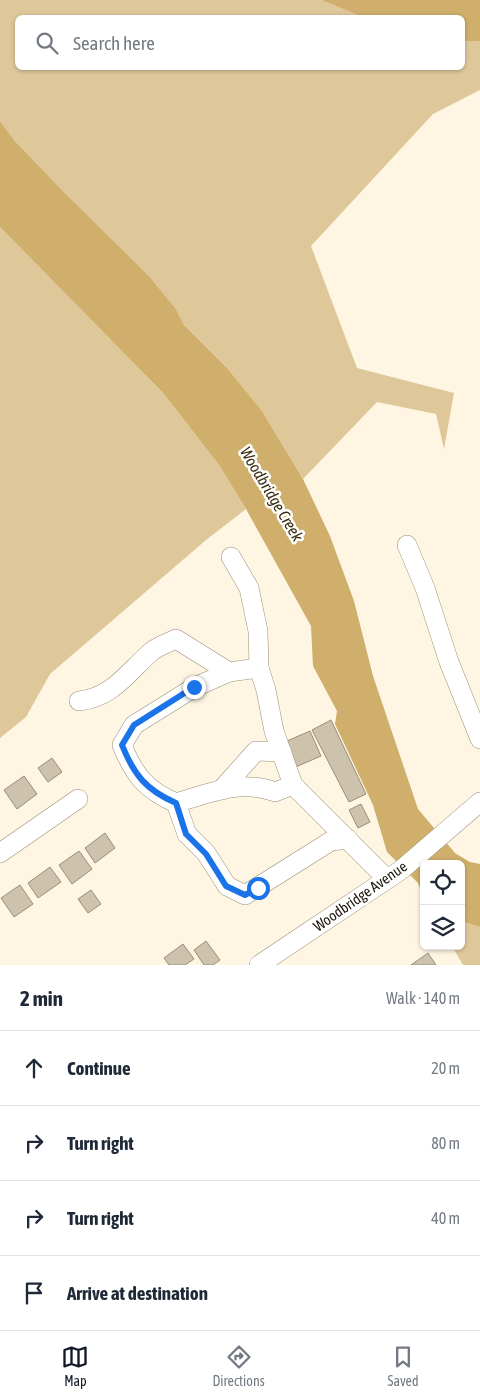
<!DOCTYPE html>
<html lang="en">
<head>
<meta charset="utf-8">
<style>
  body { margin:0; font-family:"Asap Condensed",sans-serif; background:#f2f2f3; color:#1f2937 }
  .controls { position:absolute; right:15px; bottom:15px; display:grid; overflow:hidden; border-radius:8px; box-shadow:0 1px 4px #0004 }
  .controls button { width:45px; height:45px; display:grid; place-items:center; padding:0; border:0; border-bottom:1px solid #e0e1e3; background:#fff; color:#1f2937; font:25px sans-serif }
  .stop { position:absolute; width:15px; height:15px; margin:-11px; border:4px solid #1a73e8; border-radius:50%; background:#fff }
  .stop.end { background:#1a73e8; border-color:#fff; box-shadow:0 1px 5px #0008 }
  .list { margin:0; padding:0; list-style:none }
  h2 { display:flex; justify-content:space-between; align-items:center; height:65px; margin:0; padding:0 20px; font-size:21px }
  h2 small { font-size:16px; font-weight:400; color:#747a83 }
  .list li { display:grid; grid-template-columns:32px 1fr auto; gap:15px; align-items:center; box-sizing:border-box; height:75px; padding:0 20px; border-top:1px solid #e0e1e3 }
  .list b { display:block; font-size:19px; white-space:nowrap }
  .list em { font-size:16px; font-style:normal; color:#747a83 }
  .icon { flex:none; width:28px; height:28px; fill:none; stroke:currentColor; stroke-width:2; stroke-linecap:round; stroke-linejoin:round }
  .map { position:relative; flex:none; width:480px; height:965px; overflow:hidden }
  .search { position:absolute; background:#fff; box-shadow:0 1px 4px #0004; left:15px; right:15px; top:15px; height:55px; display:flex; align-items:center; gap:12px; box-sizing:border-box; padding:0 18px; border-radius:8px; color:#747a83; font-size:19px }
  .sheet { height:365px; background:#fff }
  nav { display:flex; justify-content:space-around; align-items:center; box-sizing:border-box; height:70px; border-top:1px solid #e0e1e3; background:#fff; font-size:14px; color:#747a83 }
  nav a { display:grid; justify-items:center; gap:2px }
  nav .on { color:#111827 }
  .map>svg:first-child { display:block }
</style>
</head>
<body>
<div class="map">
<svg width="480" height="965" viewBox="0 0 480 965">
  <rect width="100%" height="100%" fill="#fef5e2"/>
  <g fill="#dec89a">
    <polygon points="0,0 321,0 363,17 18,18 18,68 462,68 463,41 480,41 480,90 433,114 311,246 357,368 454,393 444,449 436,414 377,402 303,479 262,411 228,369 184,325 176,309 149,276 62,190 15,141 0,121"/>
    <polygon points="0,227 164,394 219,465 246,509 206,540 50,674 26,717 0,738"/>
    <polygon points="461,921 480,927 480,965 463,965 452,946 461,946"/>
  </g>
  <g fill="#cfaf6b">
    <polygon points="321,0 480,0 480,41 463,41 462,18 363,17"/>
    <polygon points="0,121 15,141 62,190 149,276 176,309 184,325 228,369 262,411 303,479 330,536 354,601 373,676 418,809 455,853 470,862 480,864 480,927 461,921 461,864 424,864 424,898 418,883 387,852 373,805 335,724 337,711 313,666 311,626 246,509 219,465 164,394 0,227"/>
  </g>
  <g fill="#cdc2ab" stroke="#998e79">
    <polygon points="331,720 366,794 349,802 312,730"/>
    <polygon points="310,731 321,756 291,769 280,744"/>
    <polygon points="52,758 62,772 48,782 38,768"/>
    <polygon points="24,776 37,794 17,809 4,790"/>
    <polygon points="361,804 370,822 358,828 349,810"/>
    <polygon points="105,833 115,848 95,863 85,848"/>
    <polygon points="79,851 92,869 72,884 59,865"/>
    <polygon points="50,867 61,882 38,898 28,883"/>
    <polygon points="20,885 33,904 14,917 1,898"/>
    <polygon points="91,890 101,904 88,913 78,899"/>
    <polygon points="206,941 220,960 213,965 204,965 194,950"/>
    <polygon points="183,944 194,959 185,965 169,965 164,958"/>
    <polygon points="428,953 436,965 411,965"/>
  </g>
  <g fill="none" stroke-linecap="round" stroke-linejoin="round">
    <g stroke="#998f79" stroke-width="20">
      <g id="minor">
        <polyline points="407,545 425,588 449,662 480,739"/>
        <polyline points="231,557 249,588 258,631 259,668 266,690 274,731 293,785 387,879"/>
        <path d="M 229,672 L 195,687 L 134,725 L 122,745 C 134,775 146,790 176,803 C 209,793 242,779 275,792 L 293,785"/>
        <path d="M 79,701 C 112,698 128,672 151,652 C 158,646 168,643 176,639 L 229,672 L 259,668"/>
        <polyline points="222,789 256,751 282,752"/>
        <polyline points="176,803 187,834 206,853 227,886 245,895 331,841 348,839"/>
        <polyline points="0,853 78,799"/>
        <polyline points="259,965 401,870 480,802"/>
      </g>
    </g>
    <use href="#minor" stroke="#fff" stroke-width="19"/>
  </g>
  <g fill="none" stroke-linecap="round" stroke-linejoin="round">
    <path stroke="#1a73e8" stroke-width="6" d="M 194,687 L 134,725 L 122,745 C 134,775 146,790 176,803 L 186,834 L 206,854 L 226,886 L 245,895 L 258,888"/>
  </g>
  <g text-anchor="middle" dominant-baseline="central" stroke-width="5" stroke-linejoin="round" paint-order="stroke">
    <g font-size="15" fill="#1c180f" stroke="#fff">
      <text transform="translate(360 896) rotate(-35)">Woodbridge Avenue</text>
    </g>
    <g font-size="16" font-style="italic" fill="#3a2d0e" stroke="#fff">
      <text transform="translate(272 494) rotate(59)">Woodbridge Creek</text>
    </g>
  </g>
</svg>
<div class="controls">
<button><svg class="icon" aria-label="locate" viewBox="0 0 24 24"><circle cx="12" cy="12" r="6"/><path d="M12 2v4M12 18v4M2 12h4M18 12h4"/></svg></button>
<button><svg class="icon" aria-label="layers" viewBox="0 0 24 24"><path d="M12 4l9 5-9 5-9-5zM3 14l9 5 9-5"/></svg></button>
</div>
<div class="stop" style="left:258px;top:888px"></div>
<div class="stop end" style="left:194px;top:687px"></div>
<div class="search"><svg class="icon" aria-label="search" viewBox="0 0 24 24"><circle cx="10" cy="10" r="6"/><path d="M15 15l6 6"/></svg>Search here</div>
</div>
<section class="sheet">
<h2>2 min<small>Walk · 140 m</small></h2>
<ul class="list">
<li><svg class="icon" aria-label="ahead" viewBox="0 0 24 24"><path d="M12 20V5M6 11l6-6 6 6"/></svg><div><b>Continue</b></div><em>20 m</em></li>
<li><svg class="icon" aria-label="right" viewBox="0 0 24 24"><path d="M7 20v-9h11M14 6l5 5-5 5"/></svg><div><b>Turn right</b></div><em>80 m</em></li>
<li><svg class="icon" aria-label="right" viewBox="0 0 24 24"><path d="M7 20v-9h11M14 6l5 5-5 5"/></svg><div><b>Turn right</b></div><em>40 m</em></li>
<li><svg class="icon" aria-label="arrive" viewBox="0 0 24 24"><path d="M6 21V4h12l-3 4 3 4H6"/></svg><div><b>Arrive at destination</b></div></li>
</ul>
</section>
<nav>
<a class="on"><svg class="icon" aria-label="map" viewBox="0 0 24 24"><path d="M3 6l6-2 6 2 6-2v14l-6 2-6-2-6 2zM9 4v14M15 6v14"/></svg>Map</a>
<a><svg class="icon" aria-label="directions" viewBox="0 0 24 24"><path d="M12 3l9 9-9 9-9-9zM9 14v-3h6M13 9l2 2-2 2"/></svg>Directions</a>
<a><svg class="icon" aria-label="saved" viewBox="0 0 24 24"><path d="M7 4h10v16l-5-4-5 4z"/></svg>Saved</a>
</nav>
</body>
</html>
